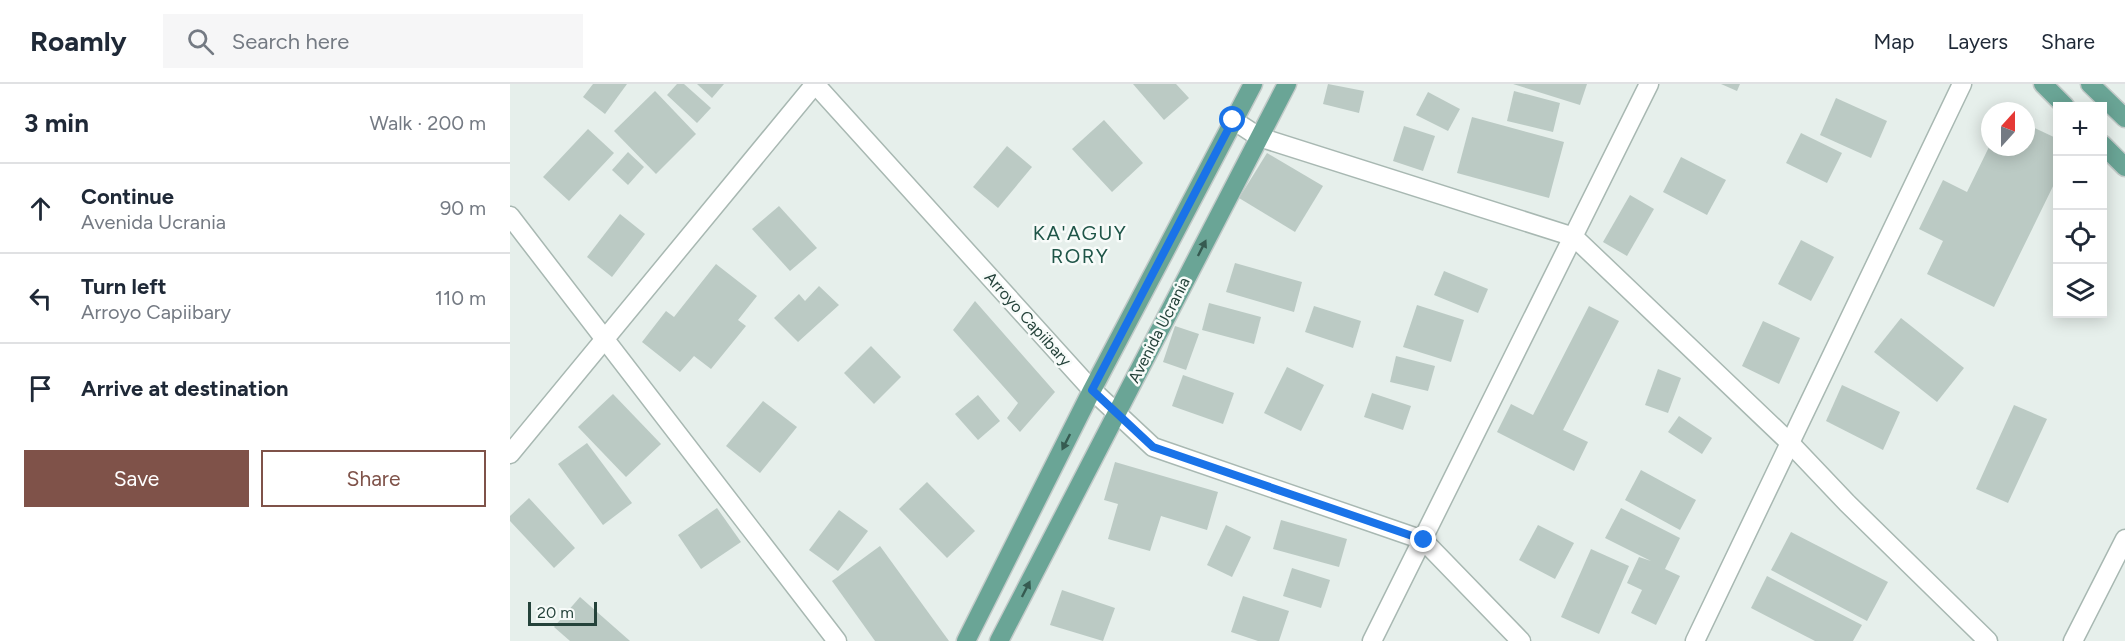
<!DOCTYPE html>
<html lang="en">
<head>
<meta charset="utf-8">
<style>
  body { margin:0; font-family:Figtree,sans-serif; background:#f6f6f7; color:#1f2937 }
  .controls { position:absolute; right:18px; top:18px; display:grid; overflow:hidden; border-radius:0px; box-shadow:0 3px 15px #0003 }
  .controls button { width:54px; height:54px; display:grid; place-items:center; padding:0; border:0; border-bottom:2px solid #e0e1e3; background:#fff; color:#1f2937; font:30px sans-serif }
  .compass { position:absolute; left:1471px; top:18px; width:54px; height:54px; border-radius:50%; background:#fff; box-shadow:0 3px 15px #0003; rotate:21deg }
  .scale { position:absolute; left:18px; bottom:15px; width:69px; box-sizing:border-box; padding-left:6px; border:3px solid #24423a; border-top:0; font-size:16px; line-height:21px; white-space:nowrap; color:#24423a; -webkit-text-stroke:4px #f7fbf9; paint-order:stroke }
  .stop { position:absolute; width:18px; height:18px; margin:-14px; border:4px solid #1a73e8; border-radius:50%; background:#fff }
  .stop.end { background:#1a73e8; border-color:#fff; box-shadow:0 2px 6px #0008 }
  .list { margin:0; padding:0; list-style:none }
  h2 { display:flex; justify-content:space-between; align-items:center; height:78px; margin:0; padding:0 24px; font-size:26px }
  h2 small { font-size:20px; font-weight:400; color:#747a83 }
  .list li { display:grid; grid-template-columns:39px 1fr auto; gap:18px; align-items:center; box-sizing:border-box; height:90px; padding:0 24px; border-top:2px solid #e0e1e3 }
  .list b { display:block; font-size:22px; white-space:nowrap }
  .list p { margin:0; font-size:20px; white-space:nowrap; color:#747a83 }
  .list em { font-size:20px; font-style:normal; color:#747a83 }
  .actions { display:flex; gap:12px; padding:18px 24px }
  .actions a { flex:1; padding:14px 0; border:2px solid #7f5249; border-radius:0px; text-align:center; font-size:21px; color:#7f5249 }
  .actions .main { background:#7f5249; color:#fff }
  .icon { flex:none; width:33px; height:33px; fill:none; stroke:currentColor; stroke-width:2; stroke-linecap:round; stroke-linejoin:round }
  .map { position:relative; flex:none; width:1615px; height:557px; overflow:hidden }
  header { display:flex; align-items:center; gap:36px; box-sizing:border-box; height:84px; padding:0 30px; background:#fff; border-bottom:2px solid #e0e1e3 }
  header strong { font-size:28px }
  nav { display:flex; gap:33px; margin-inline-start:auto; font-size:21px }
  .search { width:420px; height:54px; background:#f6f6f7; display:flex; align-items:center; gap:15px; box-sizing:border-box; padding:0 21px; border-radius:0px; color:#747a83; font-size:22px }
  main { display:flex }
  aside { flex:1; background:#fff }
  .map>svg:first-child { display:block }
</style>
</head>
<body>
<header>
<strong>Roamly</strong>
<div class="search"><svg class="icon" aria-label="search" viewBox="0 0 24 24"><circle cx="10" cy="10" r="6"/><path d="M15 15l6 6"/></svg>Search here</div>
<nav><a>Map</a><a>Layers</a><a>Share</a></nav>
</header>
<main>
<aside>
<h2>3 min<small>Walk · 200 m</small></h2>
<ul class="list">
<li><svg class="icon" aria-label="ahead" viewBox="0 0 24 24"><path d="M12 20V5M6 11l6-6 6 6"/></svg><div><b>Continue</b><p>Avenida Ucrania</p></div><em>90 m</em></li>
<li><svg class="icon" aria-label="left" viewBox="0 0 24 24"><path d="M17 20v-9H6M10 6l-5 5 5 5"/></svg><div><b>Turn left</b><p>Arroyo Capiibary</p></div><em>110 m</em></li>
<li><svg class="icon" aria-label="arrive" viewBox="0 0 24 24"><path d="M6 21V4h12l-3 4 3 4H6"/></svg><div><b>Arrive at destination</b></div></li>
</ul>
<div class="actions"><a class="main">Save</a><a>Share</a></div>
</aside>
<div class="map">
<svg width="1615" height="557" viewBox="0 0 1615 557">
  <rect width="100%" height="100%" fill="#e6efeb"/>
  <g fill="#bbcac4">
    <polygon points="83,0 117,0 95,30 73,13"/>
    <polygon points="167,0 174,0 201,24 187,39 157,11"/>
    <polygon points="187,0 214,0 202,14"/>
    <polygon points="623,0 666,0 679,14 654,36"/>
    <polygon points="818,0 854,7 849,29 813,20"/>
    <polygon points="1003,0 1077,0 1070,21"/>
    <polygon points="1211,0 1230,0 1227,7"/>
    <polygon points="145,7 186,50 146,90 104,47"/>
    <polygon points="1004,7 1050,19 1043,48 997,37"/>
    <polygon points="918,8 950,25 938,47 906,31"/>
    <polygon points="1326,14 1377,37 1361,74 1310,51"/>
    <polygon points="962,33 1054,58 1039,114 947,89"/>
    <polygon points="594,36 633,79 602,108 562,65"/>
    <polygon points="1516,40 1548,55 1548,92 1484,223 1417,190 1433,157 1409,145 1433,96 1457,108 1479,63 1516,63"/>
    <polygon points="894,42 925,52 913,87 883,77"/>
    <polygon points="78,45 104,69 59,117 33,93"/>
    <polygon points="1291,49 1332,69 1317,99 1276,79"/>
    <polygon points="497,62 522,83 488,124 463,103"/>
    <polygon points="118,68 134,83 118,101 102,86"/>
    <polygon points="757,69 813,102 785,148 729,114"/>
    <polygon points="1171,73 1216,96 1197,131 1153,108"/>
    <polygon points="1120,111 1144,125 1117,172 1093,158"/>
    <polygon points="269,122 307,164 280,187 242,145"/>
    <polygon points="110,130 135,150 102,193 77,173"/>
    <polygon points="1291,156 1324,173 1301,217 1268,200"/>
    <polygon points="725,179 792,198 784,228 716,208"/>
    <polygon points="206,180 247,212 228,236 236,242 201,285 184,272 170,288 132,258 156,227 164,233"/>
    <polygon points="934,187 978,205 968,229 924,211"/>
    <polygon points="309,202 329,221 288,258 264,234 289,210 295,217"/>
    <polygon points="465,217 545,308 510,348 497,334 508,319 443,246"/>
    <polygon points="699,219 751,233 744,260 692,246"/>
    <polygon points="907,221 954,236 941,278 893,263"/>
    <polygon points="804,222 851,237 843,264 795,248"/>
    <polygon points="1079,222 1109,237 1053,346 1078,358 1064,387 987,348 1001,320 1023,331"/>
    <polygon points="1391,234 1454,284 1427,318 1364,268"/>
    <polygon points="1253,237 1290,254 1269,300 1232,282"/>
    <polygon points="665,242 689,250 676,286 653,278"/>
    <polygon points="361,262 391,293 364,320 334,289"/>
    <polygon points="886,272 925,282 918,307 880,298"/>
    <polygon points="777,283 814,301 791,347 754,329"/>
    <polygon points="1148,285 1171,294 1158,329 1135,321"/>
    <polygon points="673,291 724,309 713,340 662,322"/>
    <polygon points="1332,301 1390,328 1373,366 1316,337"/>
    <polygon points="862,309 901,322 893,346 854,333"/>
    <polygon points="103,310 151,360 116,393 68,343"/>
    <polygon points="468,311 490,337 468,356 445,330"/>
    <polygon points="253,317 287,343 250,389 216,362"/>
    <polygon points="1504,321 1537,335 1498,419 1466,405"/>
    <polygon points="1169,332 1202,354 1192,370 1158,348"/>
    <polygon points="77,359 122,419 93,441 48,380"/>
    <polygon points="605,378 708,408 697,446 651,432 640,467 598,455 608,420 594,416"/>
    <polygon points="1131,386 1186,416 1170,446 1115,416"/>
    <polygon points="417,398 465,447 437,474 389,425"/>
    <polygon points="19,414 65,464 44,484 0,437 0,432"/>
    <polygon points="207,424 231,458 191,485 168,451"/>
    <polygon points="1111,424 1170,454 1155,485 1170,492 1146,541 1121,529 1132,506 1117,499 1129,473 1141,477 1095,454"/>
    <polygon points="329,426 358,447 328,487 299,466"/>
    <polygon points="771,436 837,455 829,483 763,465"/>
    <polygon points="716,441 741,453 722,493 697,481"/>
    <polygon points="1028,441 1064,459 1045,495 1009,476"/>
    <polygon points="1281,448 1378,498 1357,537 1261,486"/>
    <polygon points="370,462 439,557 365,557 322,497"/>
    <polygon points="1081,465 1119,482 1089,550 1051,533"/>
    <polygon points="782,484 820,496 811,524 773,512"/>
    <polygon points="1257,492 1352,541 1343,557 1305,557 1241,524"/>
    <polygon points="552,506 605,524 593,557 540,541"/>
    <polygon points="733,512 779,527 769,557 748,557 721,548"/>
    <polygon points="70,513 120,557 60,557 44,543"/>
  </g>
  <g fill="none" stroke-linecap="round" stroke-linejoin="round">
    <g stroke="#a8b8b2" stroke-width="21">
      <g id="minor">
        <polyline points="305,0 582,306 643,363 913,456 1011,557"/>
        <polyline points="723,36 749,53 1064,153 1279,358 1337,419 1478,557"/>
        <polyline points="0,132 327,557"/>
        <polyline points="0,370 305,0"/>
        <polyline points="862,557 1139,0"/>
        <polyline points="1185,557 1452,0"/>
        <polyline points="1563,557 1615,455"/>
      </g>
    </g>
    <g stroke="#c2cac8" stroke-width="21">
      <g id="major">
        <polyline points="1533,0 1555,22"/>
        <polyline points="1580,0 1615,34"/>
        <polyline points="1592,60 1615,83"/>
        <polyline points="456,557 582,306 743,0"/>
        <polyline points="489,557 777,0"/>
      </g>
    </g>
    <use href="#minor" stroke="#fff" stroke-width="18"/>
    <use href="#major" stroke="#6aa596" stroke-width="18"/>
  </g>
  <defs><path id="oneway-solid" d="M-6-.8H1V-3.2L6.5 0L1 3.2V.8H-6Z" transform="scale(1.5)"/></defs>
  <g fill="#365b51">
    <use href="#oneway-solid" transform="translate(692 164) rotate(-63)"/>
    <use href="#oneway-solid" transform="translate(556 358) rotate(117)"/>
    <use href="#oneway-solid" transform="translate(516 505) rotate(-63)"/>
  </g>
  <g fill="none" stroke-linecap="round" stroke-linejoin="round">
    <polyline stroke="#1a73e8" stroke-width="8" points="723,36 582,306 643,363 914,456"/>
  </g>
  <g text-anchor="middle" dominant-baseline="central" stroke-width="5" stroke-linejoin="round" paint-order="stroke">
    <g font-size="16" fill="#24423a" stroke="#f7fbf9">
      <text transform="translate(518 235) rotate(48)">Arroyo Capiibary</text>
      <text transform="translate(649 246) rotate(-63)">Avenida Ucrania</text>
    </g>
    <g font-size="20" letter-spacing="1.5" fill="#1f5548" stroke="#f7fbf9">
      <text x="570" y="149">KA'AGUY<tspan x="570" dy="23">RORY</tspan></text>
    </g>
  </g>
</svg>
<div class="controls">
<button>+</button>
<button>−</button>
<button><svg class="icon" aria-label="locate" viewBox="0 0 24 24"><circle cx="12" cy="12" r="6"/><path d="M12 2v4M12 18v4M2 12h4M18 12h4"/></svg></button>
<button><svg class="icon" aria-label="layers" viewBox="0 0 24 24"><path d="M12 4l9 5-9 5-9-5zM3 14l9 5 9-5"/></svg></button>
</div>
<svg class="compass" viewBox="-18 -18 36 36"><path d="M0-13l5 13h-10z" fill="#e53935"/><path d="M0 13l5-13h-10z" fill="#747a83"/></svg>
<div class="scale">20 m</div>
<div class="stop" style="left:723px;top:36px"></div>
<div class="stop end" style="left:914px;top:456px"></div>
</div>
</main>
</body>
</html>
